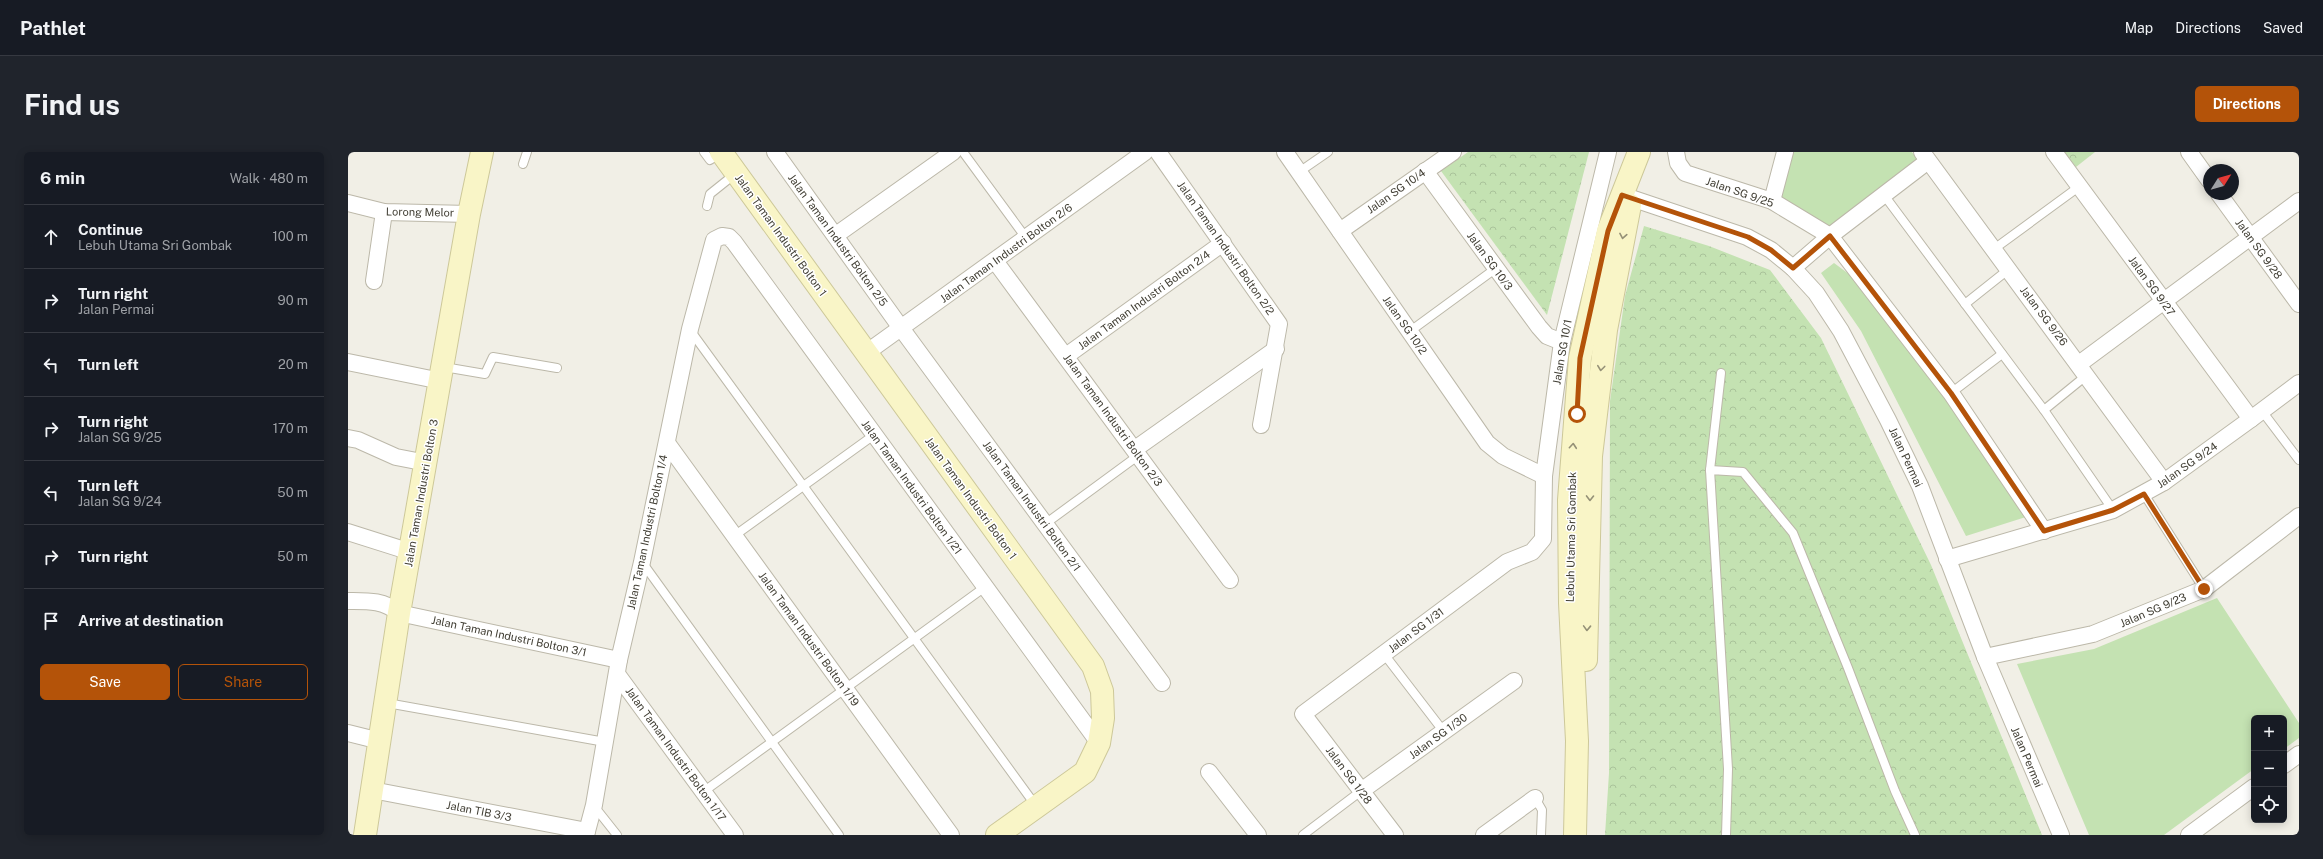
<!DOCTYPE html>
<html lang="en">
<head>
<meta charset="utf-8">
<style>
  body { margin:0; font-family:"Public Sans",sans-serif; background:#20242c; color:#f1f3f6 }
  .controls { position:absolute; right:12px; bottom:12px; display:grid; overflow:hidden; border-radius:6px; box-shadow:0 2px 10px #0003 }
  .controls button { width:36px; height:36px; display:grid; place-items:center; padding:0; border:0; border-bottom:1px solid #363941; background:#171b24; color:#f1f3f6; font:20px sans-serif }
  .compass { position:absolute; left:1855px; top:12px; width:36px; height:36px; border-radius:50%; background:#171b24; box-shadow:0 2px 10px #0003; rotate:53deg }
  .stop { position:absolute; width:12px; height:12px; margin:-9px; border:3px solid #b45309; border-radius:50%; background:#fff }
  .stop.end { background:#b45309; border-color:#fff; box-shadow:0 1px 4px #0008 }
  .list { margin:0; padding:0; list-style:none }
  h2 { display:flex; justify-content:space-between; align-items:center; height:52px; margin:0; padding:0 16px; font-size:17px }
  h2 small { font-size:13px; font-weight:400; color:#9ea1a6 }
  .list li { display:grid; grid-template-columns:26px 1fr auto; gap:12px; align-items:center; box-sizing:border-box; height:64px; padding:0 16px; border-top:1px solid #363941 }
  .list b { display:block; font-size:15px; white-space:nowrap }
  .list p { margin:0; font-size:13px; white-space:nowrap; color:#9ea1a6 }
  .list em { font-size:13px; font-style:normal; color:#9ea1a6 }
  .actions { display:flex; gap:8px; padding:12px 16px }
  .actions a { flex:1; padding:9px 0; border:1px solid #b45309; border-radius:6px; text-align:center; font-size:14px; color:#b45309 }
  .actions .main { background:#b45309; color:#fff }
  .icon { flex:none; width:22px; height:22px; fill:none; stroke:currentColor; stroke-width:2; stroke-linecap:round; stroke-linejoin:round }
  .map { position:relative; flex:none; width:1951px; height:683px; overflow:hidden; border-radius:6px }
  header { display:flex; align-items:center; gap:24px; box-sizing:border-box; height:56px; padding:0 20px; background:#171b24; border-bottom:1px solid #363941 }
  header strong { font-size:19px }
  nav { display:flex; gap:22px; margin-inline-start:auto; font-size:14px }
  .intro { display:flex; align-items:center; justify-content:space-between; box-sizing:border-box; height:96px; padding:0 24px }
  h1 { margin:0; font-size:28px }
  .button { padding:10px 18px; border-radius:6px; background:#b45309; color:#fff; font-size:14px; font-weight:700 }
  main { display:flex; gap:24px; padding:0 24px }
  aside { flex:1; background:#171b24; border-radius:6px; box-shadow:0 2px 10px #0003 }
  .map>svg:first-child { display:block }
</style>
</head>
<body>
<header>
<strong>Pathlet</strong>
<nav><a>Map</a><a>Directions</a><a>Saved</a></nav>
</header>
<div class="intro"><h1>Find us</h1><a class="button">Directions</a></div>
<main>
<aside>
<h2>6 min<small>Walk · 480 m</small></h2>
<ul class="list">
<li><svg class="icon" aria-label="ahead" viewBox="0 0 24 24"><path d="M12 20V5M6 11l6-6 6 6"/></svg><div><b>Continue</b><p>Lebuh Utama Sri Gombak</p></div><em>100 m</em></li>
<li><svg class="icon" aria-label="right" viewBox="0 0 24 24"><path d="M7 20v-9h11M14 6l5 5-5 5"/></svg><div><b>Turn right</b><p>Jalan Permai</p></div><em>90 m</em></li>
<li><svg class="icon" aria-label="left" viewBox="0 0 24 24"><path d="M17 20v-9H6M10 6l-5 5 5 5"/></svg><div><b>Turn left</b></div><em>20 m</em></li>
<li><svg class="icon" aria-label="right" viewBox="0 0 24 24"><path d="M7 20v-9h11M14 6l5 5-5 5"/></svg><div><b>Turn right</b><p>Jalan SG 9/25</p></div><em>170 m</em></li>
<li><svg class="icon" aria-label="left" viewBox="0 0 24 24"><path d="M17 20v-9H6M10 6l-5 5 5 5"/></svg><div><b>Turn left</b><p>Jalan SG 9/24</p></div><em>50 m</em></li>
<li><svg class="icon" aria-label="right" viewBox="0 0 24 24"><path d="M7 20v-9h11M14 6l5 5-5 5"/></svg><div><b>Turn right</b></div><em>50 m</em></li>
<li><svg class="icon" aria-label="arrive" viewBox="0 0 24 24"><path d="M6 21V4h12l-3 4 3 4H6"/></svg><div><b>Arrive at destination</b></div></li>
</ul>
<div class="actions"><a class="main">Save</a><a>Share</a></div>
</aside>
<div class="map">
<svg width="1951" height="683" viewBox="0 0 1951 683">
  <defs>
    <pattern id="forest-crowns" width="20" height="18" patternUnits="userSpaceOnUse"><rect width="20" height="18" fill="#c4e2b2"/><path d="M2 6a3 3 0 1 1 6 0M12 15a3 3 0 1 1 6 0" fill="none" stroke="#aac39a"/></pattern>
  </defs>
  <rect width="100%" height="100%" fill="#f1efe6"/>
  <g fill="#c4e2b2">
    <polygon points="1445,0 1564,0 1570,8 1481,78 1432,47"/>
    <polygon points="1486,111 1513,131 1627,282 1681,364 1618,384 1513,179 1473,121"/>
    <polygon points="1869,446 1951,571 1951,586 1936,597 1936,566 1906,566 1906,617 1816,683 1741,683 1669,512 1746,497"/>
  </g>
  <g fill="url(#forest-crowns)">
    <polygon points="1120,0 1241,0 1199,163 1093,19"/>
    <polygon points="1716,0 1747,0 1728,15"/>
    <polygon points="1296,74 1361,94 1422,118 1473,186 1583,413 1694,683 1257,683 1261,621 1262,249 1277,144"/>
  </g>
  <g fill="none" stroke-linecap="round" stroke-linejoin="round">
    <g stroke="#bcb8a9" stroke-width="10">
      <g id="lane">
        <polyline points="356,0 362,8 373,1"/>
        <polyline points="615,0 678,86"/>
        <polyline points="175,12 179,0"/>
        <polyline points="951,20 980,0"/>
        <polyline points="1536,43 1696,258 1765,358"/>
        <polyline points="359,54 362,42 387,22"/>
        <polyline points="1646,97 1732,34"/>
        <polyline points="1617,152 1661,117"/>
        <polyline points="342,178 688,654"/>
        <polyline points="1061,180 1147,117"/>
        <polyline points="96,215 137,222 145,205 209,216"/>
        <polyline points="1603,241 1654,202"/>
        <polyline points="1696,258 1739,223"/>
        <polyline points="1914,259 1951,308"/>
        <polyline points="1362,318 1373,221"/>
        <polyline points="1796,342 1856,437"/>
        <polyline points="697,372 791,303"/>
        <polyline points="386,384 526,283"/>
        <polyline points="294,410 491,683"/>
        <polyline points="1036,502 1096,580"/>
        <polyline points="39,551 257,590"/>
        <polyline points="355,640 637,435"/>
        <polyline points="1187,646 1194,658 1193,683"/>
        <polyline points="246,654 269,683"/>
        <polyline points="955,683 1013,639"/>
        <polyline points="1378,683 1380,617 1362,318 1395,320 1445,381 1500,516 1547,639 1567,683"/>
      </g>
    </g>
    <g stroke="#bcb8a9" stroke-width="18">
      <g id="street">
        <polyline points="427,0 553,176 814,531"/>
        <polyline points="810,0 931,172 913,273"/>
        <polyline points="937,0 1139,291 1155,304 1196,324"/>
        <polyline points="1328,0 1330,11 1337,21 1424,49 1482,84 1603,241 1696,379"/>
        <polyline points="1574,0 1816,330"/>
        <polyline points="1706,0 1903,267"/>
        <polyline points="1841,0 1861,28"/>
        <polyline points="1077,19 1191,175 1199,184 1214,190"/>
        <polyline points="1871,42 1951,152"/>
        <polyline points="1274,43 1399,85 1423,98 1445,116 1468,141 1493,179 1540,268 1572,334 1637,505 1713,683"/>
        <polyline points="1424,49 1437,0"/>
        <polyline points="0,51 36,60 121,62"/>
        <polyline points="992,79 1105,0"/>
        <polyline points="488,83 605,0"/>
        <polyline points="647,109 882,428"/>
        <polyline points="1445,116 1482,84 1580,9"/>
        <polyline points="26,129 36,60"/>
        <polyline points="518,201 797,0"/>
        <polyline points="718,204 875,91"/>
        <polyline points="0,210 93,229"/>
        <polyline points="1731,212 1951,49"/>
        <polyline points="0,286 10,288 48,305 79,311"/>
        <polyline points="319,291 603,683"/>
        <polyline points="787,297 928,197"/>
        <polyline points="0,380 63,400"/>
        <polyline points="1599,407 1765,358 1816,330 1903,267 1951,231"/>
        <path d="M 0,449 C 20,449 35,448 51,461 L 271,508"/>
        <polyline points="1637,505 1745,482 1856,437 1951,364"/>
        <polyline points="269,522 387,683"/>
        <polyline points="0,581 32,589"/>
        <polyline points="1936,613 1951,602"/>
        <polyline points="861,620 910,683"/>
        <polyline points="24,638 239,679"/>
        <polyline points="1013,639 1166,529"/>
        <polyline points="238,683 246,653 271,508 294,410 342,177 366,88 374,84 381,85 386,90 751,591"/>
        <polyline points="1047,683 955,562 1159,410 1184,400 1195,387 1196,324 1214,190 1260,0"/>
        <polyline points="1136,683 1187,646"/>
        <polyline points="1841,683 1906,635"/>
      </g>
    </g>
    <g stroke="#cdc899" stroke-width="24">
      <g id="secondary">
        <polyline points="373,0 745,514 754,539 755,566 751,591 737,620 649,683"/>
        <polyline points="1238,508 1243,304 1258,178 1282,53"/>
        <polyline points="17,683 51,461 121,62 134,0"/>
        <polyline points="1227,683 1229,589 1222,451 1221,348 1232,206 1260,79 1291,0"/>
      </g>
    </g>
    <use href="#lane" stroke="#fff" stroke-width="8"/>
    <use href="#street" stroke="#fff" stroke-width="16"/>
    <use href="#secondary" stroke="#f9f5c7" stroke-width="22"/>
  </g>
  <defs><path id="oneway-chevron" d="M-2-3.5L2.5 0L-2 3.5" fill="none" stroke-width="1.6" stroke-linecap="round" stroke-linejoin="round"/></defs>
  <g stroke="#959177">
    <use href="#oneway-chevron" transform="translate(1275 84) rotate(100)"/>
    <use href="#oneway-chevron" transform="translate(1253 216) rotate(97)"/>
    <use href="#oneway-chevron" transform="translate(1225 294) rotate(-85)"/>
    <use href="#oneway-chevron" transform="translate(1242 346) rotate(91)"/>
    <use href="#oneway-chevron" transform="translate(1239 476) rotate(92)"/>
  </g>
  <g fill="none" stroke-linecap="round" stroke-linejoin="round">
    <polyline stroke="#b45309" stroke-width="5" points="1229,262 1232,206 1260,79 1274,43 1400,85 1423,98 1445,116 1482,84 1603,241 1696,379 1765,358 1796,342 1856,437"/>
  </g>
  <g text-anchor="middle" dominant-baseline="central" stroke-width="3" stroke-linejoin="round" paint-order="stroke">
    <g font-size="11" fill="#434036" stroke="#fff">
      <text transform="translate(1048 39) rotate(-35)">Jalan SG 10/4</text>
      <text transform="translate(1392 40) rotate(19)">Jalan SG 9/25</text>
      <text transform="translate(72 60) rotate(1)">Lorong Melor</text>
      <text transform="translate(433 83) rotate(54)">Jalan Taman Industri Bolton 1</text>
      <text transform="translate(490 88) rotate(54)">Jalan Taman Industri Bolton 2/5</text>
      <text transform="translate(878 96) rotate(55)">Jalan Taman Industri Bolton 2/2</text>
      <text transform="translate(1911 97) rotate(54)">Jalan SG 9/28</text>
      <text transform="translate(658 101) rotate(-36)">Jalan Taman Industri Bolton 2/6</text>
      <text transform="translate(1142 109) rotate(54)">Jalan SG 10/3</text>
      <text transform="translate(1804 134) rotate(54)">Jalan SG 9/27</text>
      <text transform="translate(796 148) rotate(-36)">Jalan Taman Industri Bolton 2/4</text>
      <text transform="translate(1696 164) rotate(53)">Jalan SG 9/26</text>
      <text transform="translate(1057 173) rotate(55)">Jalan SG 10/2</text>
      <text transform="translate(1214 200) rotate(-80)">Jalan SG 10/1</text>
      <text transform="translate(765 268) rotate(54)">Jalan Taman Industri Bolton 2/3</text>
      <text transform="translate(1558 305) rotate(65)">Jalan Permai</text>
      <text transform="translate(1839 313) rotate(-35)">Jalan SG 9/24</text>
      <text transform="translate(564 335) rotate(54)">Jalan Taman Industri Bolton 1/21</text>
      <text transform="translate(73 341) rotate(-80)">Jalan Taman Industri Bolton 3</text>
      <text transform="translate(623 346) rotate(54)">Jalan Taman Industri Bolton 1</text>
      <text transform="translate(684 354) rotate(54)">Jalan Taman Industri Bolton 2/1</text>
      <text transform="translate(299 380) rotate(-78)">Jalan Taman Industri Bolton 1/4</text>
      <text transform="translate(1223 385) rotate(-89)">Lebuh Utama Sri Gombak</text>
      <text transform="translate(1805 458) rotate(-23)">Jalan SG 9/23</text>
      <text transform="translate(1068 478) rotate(-37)">Jalan SG 1/31</text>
      <text transform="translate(161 484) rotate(12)">Jalan Taman Industri Bolton 3/1</text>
      <text transform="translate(461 487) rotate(54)">Jalan Taman Industri Bolton 1/19</text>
      <text transform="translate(1090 584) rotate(-36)">Jalan SG 1/30</text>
      <text transform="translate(328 602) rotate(54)">Jalan Taman Industri Bolton 1/17</text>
      <text transform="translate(1679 605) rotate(67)">Jalan Permai</text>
      <text transform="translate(1001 623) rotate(53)">Jalan SG 1/28</text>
      <text transform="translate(131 659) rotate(11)">Jalan TIB 3/3</text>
    </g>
  </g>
</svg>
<div class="controls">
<button>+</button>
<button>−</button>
<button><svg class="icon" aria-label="locate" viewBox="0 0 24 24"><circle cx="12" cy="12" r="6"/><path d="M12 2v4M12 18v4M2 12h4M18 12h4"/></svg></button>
</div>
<svg class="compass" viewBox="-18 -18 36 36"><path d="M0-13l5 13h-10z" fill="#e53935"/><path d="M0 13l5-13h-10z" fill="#9ea1a6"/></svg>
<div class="stop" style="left:1229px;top:262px"></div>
<div class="stop end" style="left:1856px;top:437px"></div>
</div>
</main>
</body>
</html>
